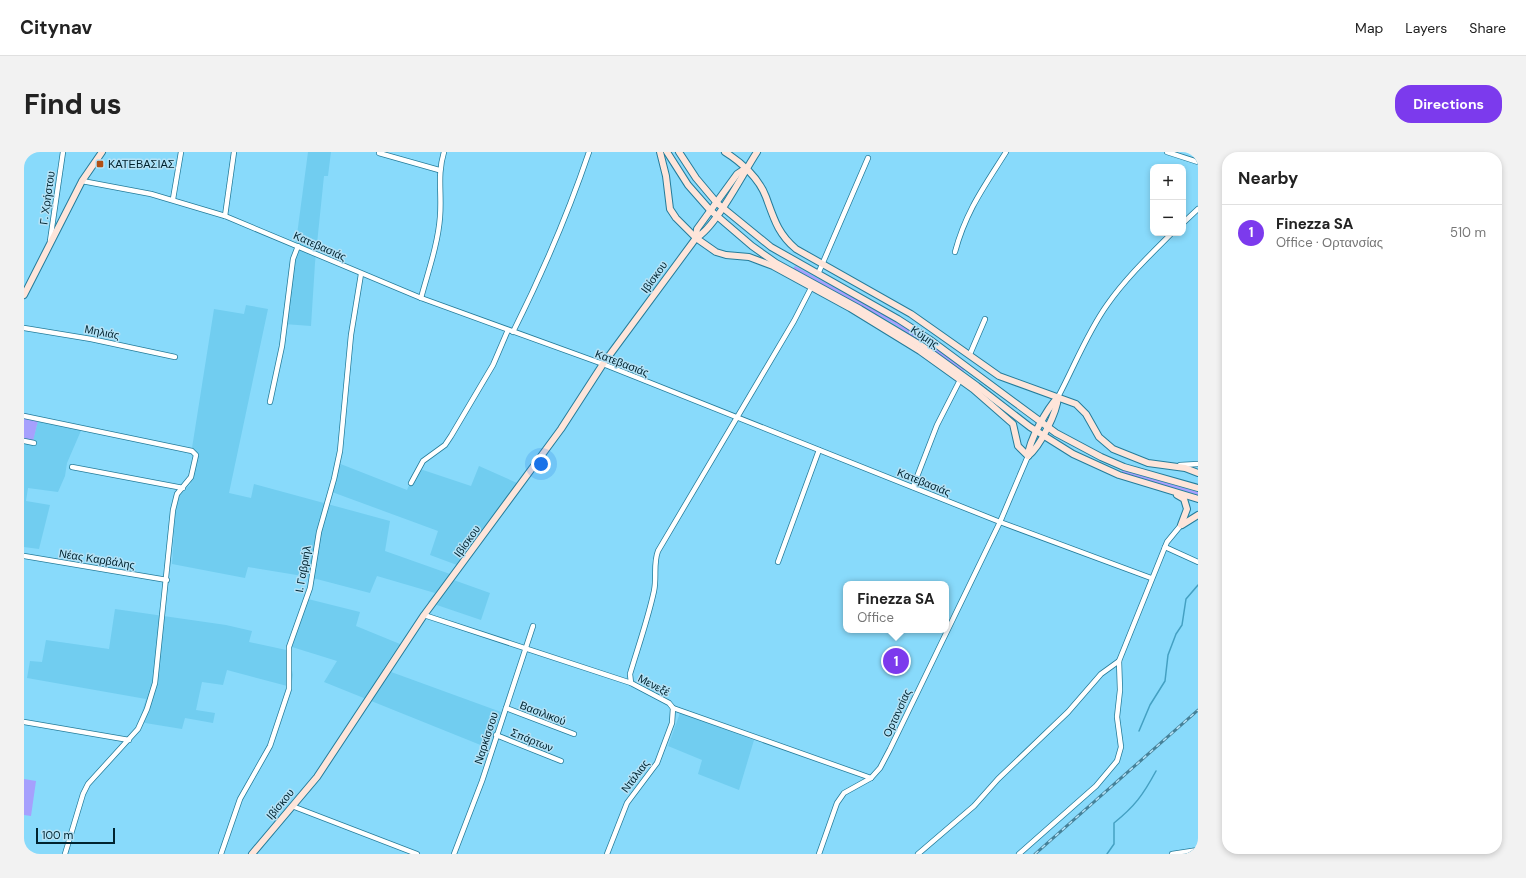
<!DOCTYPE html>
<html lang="en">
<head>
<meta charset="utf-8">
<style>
  body { margin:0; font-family:"DM Sans",sans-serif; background:#f2f2f2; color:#222 }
  .controls { position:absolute; right:12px; top:12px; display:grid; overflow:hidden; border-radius:8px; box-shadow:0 2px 6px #0003 }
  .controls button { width:36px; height:36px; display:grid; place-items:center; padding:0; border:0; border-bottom:1px solid #e0e0e0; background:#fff; color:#222; font:20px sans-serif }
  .scale { position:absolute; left:12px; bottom:10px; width:79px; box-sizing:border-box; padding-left:4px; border:2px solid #00232f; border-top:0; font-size:11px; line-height:14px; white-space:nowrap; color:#00232f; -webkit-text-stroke:3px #b4e2f6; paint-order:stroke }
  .you { position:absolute; left:517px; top:312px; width:14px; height:14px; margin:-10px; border:3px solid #fff; border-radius:50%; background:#1a73e8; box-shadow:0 0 0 6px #1a73e833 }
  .badge { display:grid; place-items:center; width:26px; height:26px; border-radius:50%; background:#7c3aed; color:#fff; font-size:13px; font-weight:700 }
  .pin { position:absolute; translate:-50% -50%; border:2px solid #fff; box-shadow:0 1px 4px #0006 }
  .popup { position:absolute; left:819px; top:429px; width:106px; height:52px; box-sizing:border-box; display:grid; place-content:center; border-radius:8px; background:#fff; filter:drop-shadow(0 1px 3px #0005); font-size:13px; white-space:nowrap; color:#767676 }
  .popup b { font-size:15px; color:#222 }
  .popup::after { content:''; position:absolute; left:50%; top:100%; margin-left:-8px; border:8px solid transparent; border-top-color:#fff }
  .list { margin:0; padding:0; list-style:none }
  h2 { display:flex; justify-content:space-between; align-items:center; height:52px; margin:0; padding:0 16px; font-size:17px }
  h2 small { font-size:13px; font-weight:400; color:#767676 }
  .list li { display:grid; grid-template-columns:26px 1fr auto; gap:12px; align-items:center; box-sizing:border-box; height:56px; padding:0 16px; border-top:1px solid #e0e0e0 }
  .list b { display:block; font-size:15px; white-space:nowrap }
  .list p { margin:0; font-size:13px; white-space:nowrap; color:#767676 }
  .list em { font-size:13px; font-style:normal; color:#767676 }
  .map { position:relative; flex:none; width:1174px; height:702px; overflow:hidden; border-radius:16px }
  header { display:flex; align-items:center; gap:24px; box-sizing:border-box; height:56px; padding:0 20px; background:#fff; border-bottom:1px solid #e0e0e0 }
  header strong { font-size:19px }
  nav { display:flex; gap:22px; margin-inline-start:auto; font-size:14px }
  .intro { display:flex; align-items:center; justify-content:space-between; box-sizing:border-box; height:96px; padding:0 24px }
  h1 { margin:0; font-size:28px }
  .button { padding:10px 18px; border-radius:16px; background:#7c3aed; color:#fff; font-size:14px; font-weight:700 }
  main { display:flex; gap:24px; padding:0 24px }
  aside { flex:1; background:#fff; border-radius:16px; box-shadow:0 2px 6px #0003 }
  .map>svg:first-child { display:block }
</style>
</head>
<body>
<header>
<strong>Citynav</strong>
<nav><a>Map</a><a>Layers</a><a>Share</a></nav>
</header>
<div class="intro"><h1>Find us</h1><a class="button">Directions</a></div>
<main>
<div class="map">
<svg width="1174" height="702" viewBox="0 0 1174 702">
  <rect width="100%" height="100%" fill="#88dafb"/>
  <g fill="#71cdf0">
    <polygon points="284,0 307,0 304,24 300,24 291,111 287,174 260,172 270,107 276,92 272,90"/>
    <polygon points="222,153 244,157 205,341 227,346 230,332 366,369 361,399 426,422 424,426 466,441 457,468 404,450 411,441 353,424 346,441 285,425 224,415 221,426 148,412 151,362 155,343 166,333 173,302 168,296 190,157 220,162"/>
    <polygon points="15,265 59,274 43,311 41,324 34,340 4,336 2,349 26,353 15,397 0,395 0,287 9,288"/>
    <polygon points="314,311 383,338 393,316 447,334 455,314 493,331 433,413 406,403 414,379 308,340"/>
    <polygon points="284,447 336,460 332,474 376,492 359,517 477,560 464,596 300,530 313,509 268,495"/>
    <polygon points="91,457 202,473 228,479 225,490 267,499 266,508 269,523 267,535 203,518 199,533 178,530 172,558 191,561 189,571 161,566 158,577 115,570 122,547 3,526 6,509 18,510 22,488 85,497"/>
    <polygon points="656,561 730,588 715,638 674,622 678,608 644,594"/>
  </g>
  <g fill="#a6a0fd">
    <polygon points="771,114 872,169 941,217 939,219 870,172 769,117"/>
    <polygon points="0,261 15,265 9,289 0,287"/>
    <polygon points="1099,318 1174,340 1174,343 1097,321"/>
    <polygon points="0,627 12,629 7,664 0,663"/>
  </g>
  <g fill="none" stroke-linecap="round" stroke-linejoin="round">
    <g stroke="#44a0c2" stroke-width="1.5">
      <polyline points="1115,579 1126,553 1141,529 1144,503 1152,482 1158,473 1162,447 1174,433"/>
      <path d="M 1083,702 L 1090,692 L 1090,671 C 1111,654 1119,643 1132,619"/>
    </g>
    <g stroke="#257c9a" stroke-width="6">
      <g id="street">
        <polyline points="1143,0 1174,10"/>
        <polyline points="355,1 415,18"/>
        <polyline points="58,29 127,42 201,64 397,146 579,212 976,370 1127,426"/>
        <polyline points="149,47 157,0"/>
        <polyline points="201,64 210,0"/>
        <polyline points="1159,71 1174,57"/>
        <polyline points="26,89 39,0"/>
        <path d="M 931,100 C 942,59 960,35 982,0"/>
        <polyline points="794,122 844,6"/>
        <path d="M 397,146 C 404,120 414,92 416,65 C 418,41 413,23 420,0"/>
        <polyline points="0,176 67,187 151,205"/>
        <path d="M 489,180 C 518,122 544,62 565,0"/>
        <polyline points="946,202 961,167"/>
        <path d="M 1034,245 C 1050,215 1063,181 1083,153 C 1102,126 1125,104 1148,81"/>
        <polyline points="246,250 258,194 269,107 274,94"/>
        <polyline points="0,264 168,299 172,303 167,325 153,342 149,358 131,531 123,557 114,577 64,632 59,642 41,702"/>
        <polyline points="0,289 10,291"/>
        <polyline points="1156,313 1174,312"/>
        <polyline points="48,315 159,336"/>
        <polyline points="387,331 399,309 421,293 427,284 469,213 484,178"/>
        <polyline points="889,335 913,273 936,228"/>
        <polyline points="1141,395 1174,410"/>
        <polyline points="0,404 143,428"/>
        <polyline points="754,410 795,298"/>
        <polyline points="400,463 607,531 645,551 649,556 847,626"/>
        <path d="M 607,531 L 606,522 C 614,495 624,467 630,439 C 633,425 629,412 634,399 L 770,169 L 787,136"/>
        <polyline points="482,556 550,582"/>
        <polyline points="0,570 105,588"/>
        <polyline points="472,583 537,609"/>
        <polyline points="268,654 393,702"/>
        <polyline points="197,702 216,647 246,594 265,537 265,495 286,436 295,380 310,327 316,299 327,183 337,122"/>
        <polyline points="430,702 458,629 509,474"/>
        <polyline points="583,702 603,651 633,611 648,571 649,556"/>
        <polyline points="795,702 813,651 820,641 847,626 856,616 866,597 976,370 1004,304"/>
        <polyline points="894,702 950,654 974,627 1044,560 1077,522 1095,509"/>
        <polyline points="995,702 1072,634 1093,609 1097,595 1093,565 1096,538 1095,509 1143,390 1157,373"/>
        <polyline points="1148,702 1174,698"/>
      </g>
    </g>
    <g stroke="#257c9a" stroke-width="8">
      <g id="secondary">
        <polyline points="636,0 642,24 646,57 652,66 672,86 692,100 702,103 725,105 749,114 826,156 896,199 949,237 989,272 994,294 1004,304"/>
        <polyline points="643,0 664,33 686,58 728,94 752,111 836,157 898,194 953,234 1006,275 1049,302 1095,323 1174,347"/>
        <polyline points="655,0 672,26 693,51 747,95 874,167 905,187 1032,281 1077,305 1100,315 1174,336"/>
        <path d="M 701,0 C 717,10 735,26 742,45 C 750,67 754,82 772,97 L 887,162 L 975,224 L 1052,252 L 1062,262 L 1075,285 L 1089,297 L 1124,311 L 1161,316 L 1174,321"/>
        <polyline points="672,86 673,77 713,22 722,16"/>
        <polyline points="0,143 58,29 78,0"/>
        <path d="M 1004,304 C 1016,295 1033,260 1034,245"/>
        <path d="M 1004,304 C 1005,288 1023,257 1034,245"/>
        <polyline points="1153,343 1160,347 1163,357 1157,373"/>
        <polyline points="1158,373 1174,363"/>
        <path d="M 228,702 L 293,625 L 400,463 L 537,277 L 579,212 L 672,86 C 692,75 719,21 733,0"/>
      </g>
    </g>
    <use href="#street" stroke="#fff" stroke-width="4.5"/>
    <use href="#secondary" stroke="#fee5da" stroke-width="6"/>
    <g stroke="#468198" stroke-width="3">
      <polyline id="rail" points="1011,702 1174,558"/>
    </g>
    <use href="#rail" stroke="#b4e2f6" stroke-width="1.5" stroke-dasharray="4.5" stroke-linecap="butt"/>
  </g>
  <rect fill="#b14f14" stroke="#b4e2f6" stroke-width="1.5" x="72" y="8" width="8" height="8" rx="2"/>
  <g text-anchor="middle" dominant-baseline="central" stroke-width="3" stroke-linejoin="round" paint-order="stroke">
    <g font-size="11" fill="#00232f" stroke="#b4e2f6" text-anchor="start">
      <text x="84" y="12">ΚΑΤΕΒΑΣΙΑΣ</text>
    </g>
    <g font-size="11" fill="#00232f" stroke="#b4e2f6">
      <text transform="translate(23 46) rotate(-82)">Γ. Χρήστου</text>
      <text transform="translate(296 94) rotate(24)">Κατεβασιάς</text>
      <text transform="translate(630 125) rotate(-54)">Ιβίσκου</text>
      <text transform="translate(78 180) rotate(11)">Μηλιάς</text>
      <text transform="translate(901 185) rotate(34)">Κύμης</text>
      <text transform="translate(598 211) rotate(21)">Κατεβασιάς</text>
      <text transform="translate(900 330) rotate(22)">Κατεβασιάς</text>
      <text transform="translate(443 389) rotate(-54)">Ιβίσκου</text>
      <text transform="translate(73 407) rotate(9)">Νέας Καρβάλης</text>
      <text transform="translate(279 417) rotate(-80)">Ι. Γαβριήλ</text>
      <text transform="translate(630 533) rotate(27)">Μενεξέ</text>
      <text transform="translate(519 561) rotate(21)">Βασιλικού</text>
      <text transform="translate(873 561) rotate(-65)">Ορτανσίας</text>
      <text transform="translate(462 586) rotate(-72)">Ναρκίσσου</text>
      <text transform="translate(508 588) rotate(22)">Σπάρτων</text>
      <text transform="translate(611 624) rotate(-53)">Ντάλιας</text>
      <text transform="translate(256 652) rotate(-50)">Ιβίσκου</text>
    </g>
  </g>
</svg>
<div class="controls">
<button>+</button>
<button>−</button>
</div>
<div class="scale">100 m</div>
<div class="you"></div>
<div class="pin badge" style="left:872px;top:509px">1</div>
<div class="popup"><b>Finezza SA</b>Office</div>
</div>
<aside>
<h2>Nearby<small></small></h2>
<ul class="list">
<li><span class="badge">1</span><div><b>Finezza SA</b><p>Office · Ορτανσίας</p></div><em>510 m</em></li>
</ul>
</aside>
</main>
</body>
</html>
